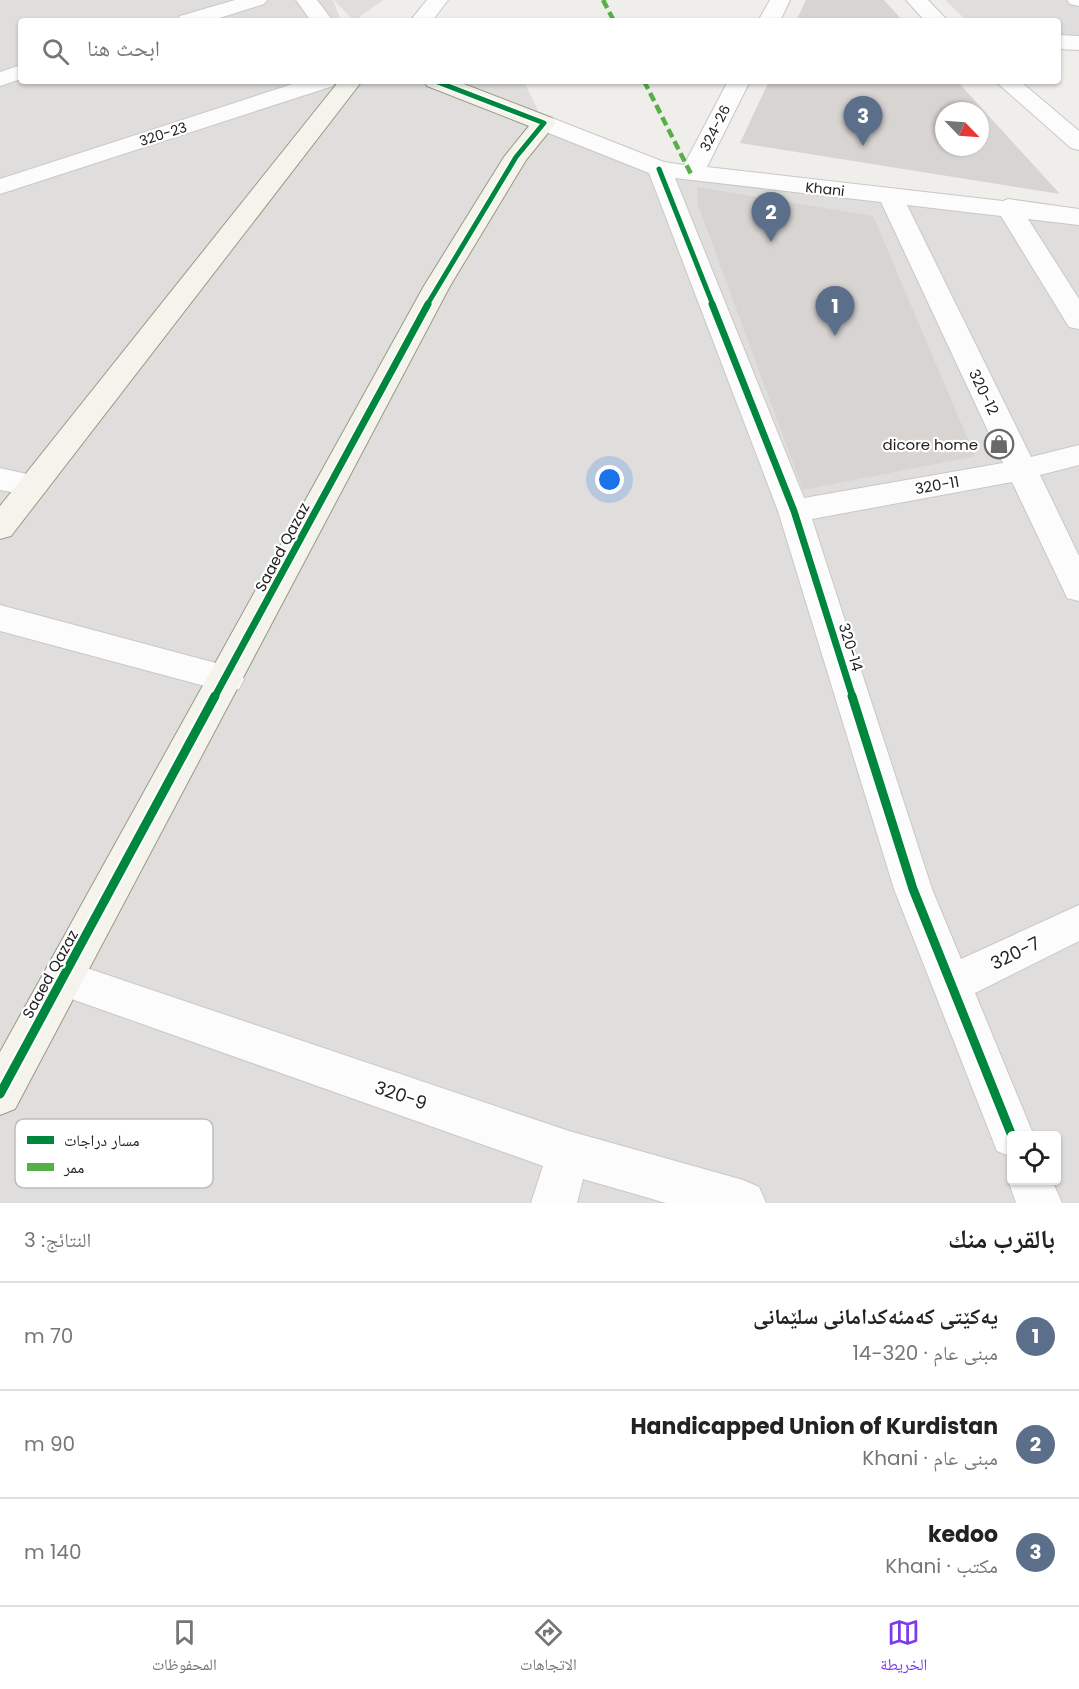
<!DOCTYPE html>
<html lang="ar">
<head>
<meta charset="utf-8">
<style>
  body { margin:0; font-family:Poppins,"Noto Naskh Arabic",sans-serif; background:#f6f6f6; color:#222; direction:rtl }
  .controls { position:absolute; right:18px; bottom:18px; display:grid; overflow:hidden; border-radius:6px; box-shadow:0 2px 4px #0004 }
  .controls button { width:54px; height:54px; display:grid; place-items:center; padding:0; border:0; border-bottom:2px solid #e0e0e0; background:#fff; color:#222; font:30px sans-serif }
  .compass { position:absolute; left:935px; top:102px; width:54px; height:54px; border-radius:50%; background:#fff; box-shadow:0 2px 4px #0004; rotate:115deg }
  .you { position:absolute; left:610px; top:480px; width:21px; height:21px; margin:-15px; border:4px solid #fff; border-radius:50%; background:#1a73e8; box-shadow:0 0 0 9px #1a73e833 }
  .badge { display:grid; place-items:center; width:39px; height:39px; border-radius:50%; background:#7c3aed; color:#fff; font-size:20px; font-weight:700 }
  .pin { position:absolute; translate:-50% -50px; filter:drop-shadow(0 2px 3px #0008) }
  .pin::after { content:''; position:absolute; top:32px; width:21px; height:18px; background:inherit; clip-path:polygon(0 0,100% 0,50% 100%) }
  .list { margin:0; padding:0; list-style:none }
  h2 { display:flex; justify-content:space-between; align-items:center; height:78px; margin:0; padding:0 24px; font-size:26px }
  h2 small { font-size:20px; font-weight:400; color:#767676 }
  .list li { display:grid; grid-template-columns:39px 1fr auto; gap:18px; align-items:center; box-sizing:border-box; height:108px; padding:0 24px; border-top:2px solid #e0e0e0 }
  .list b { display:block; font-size:22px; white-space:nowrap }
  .list p { margin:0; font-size:20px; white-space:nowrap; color:#767676 }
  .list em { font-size:20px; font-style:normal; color:#767676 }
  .icon { flex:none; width:33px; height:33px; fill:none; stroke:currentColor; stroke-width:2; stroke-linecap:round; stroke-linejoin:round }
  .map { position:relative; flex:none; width:1079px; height:1203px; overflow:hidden; direction:ltr }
  .search { position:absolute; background:#fff; box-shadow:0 2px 4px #0004; left:18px; right:18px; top:18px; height:66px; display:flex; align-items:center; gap:15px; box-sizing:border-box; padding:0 21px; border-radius:6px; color:#767676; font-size:22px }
  .sheet { height:402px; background:#fff }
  nav { display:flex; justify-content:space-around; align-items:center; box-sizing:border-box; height:84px; border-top:2px solid #e0e0e0; background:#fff; font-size:16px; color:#767676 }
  nav a { display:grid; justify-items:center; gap:3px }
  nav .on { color:#7c3aed }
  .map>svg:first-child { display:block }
</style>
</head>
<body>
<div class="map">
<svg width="1079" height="1203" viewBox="0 0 1079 1203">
  <rect width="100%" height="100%" fill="#f0eeeb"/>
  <g fill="#dfdedc" fill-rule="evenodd">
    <path d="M 0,0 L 333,0 L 341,21 L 21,21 L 21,81 L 524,81 L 544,123 L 698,176 L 1079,209 L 1079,1203 L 0,1203 ZM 1012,1136 L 1056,1136 L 1056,1180 L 1012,1180 Z"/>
    <polygon points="334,0 383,0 354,21"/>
    <polygon points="945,0 1079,0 1079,36 1058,34 1058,21 967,21"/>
  </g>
  <g fill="#d7d4d2" fill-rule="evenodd">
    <polygon points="806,0 884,0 903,21 796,21"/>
    <path d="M 769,81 L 957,81 L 1060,194 L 740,143 ZM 944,111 L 980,111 L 980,147 L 944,147 Z"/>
    <polygon points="697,187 873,216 975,456 803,490 698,205"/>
  </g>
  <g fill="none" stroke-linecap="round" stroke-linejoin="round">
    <g stroke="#c9c8c7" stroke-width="2">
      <g id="street">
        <polygon points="235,0 267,0 264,4 210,21 177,21 180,16"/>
        <polygon points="296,0 317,0 333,21 311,21"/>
        <polygon points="427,0 448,0 432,21 410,21"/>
        <polygon points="770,0 790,0 780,21 758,21"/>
        <polygon points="906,0 928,0 948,21 925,21"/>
        <polygon points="1067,0 1079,0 1079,6 1070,4"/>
        <polygon points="1058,35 1079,36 1079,50 1058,49"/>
        <polygon points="21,65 21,79 0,86 0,72"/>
        <polygon points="302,81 336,81 333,86 0,194 0,179"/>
        <path d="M 728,81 L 750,81 L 707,167 L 1003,201 L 1008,199 L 1079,209 L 1079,225 L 1028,219 L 1079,299 L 1079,329 L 1069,327 L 1001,216 L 907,205 L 1031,457 L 1079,445 L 1079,465 L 1040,475 L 1079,556 L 1079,601 L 1067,598 L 1063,589 L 1012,482 L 812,519 L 932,889 L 961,959 L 1079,905 L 1079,941 L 975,993 L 1034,1136 L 1012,1136 L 1012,1157 L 997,1151 L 894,889 L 778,511 L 649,173 L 536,128 L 532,123 L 536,118 L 544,116 L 552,118 L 664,162 L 684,165 ZM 675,178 L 881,202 L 1003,463 L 804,498 Z"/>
        <polygon points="995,81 1020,81 1079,131 1079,150 1071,148"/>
        <polygon points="0,468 45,478 49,485 45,492 34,496 0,490"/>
        <polygon points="0,605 227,666 239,669 244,679 239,689 227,692 0,631"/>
        <polygon points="63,960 569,1131 743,1180 759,1187 766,1203 666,1203 583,1179 577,1203 531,1203 543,1166 49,991 43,978 49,965"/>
        <polygon points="1012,1171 1012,1180 1052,1180 1062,1203 1016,1203 1008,1180"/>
      </g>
    </g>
    <g stroke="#999a82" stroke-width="2">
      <g id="secondary">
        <polygon points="339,81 362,81 11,536 0,539 0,506"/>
        <polygon points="424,81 456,81 552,118 556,123 526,160 450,286 15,1109 0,1115 0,1052 424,286 504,157 529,126 427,86"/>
      </g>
    </g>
    <use href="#street" fill="#fdfcfc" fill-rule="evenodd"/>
    <use href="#secondary" fill="#f4f4ed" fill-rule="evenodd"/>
    <g stroke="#55b145" stroke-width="4.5" stroke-dasharray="9 4.5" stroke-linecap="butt">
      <polyline points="603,0 614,21"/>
      <polyline points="644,81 691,174"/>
    </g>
    <g stroke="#fff" stroke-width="8">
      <g id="cycleway-far2">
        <polyline points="659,169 713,305"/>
        <polyline points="427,305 516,157 544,123 435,81"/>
      </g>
    </g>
    <g stroke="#fff" stroke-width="10">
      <g id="cycleway-far1">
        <polyline points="712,304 794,511 853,698"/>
        <polyline points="214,698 428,304"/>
      </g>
    </g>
    <g stroke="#fff" stroke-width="13">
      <g id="cycleway">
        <polyline points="852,696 913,889 1012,1136"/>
        <polyline points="0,1094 215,696"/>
      </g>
    </g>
    <use href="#cycleway-far2" stroke="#00873e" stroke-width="5"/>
    <use href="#cycleway-far1" stroke="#00873e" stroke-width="7"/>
    <use href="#cycleway" stroke="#00873e" stroke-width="9"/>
  </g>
  <defs>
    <g id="shop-ring" transform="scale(1.5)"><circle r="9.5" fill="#fff" stroke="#6a6968" stroke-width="1.5"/><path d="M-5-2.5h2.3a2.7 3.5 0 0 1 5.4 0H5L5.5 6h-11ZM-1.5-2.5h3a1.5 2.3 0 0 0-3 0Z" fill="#6a6968"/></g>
  </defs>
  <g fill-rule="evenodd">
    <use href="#shop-ring" x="999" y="444"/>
  </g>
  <g text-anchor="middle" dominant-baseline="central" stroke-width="4.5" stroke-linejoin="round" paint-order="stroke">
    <g font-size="14" fill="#222" stroke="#fff">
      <text transform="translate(715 128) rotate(-63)">324-26</text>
      <text transform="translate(163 134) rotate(-18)">320-23</text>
      <text transform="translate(825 189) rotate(6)">Khani</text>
    </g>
    <g font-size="15" fill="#222" stroke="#fff">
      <text transform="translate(984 392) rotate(64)">320-12</text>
      <text transform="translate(937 485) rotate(-10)">320-11</text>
      <text transform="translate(282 547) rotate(-62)">Saaed Qazaz</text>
      <text transform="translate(851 647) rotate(73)">320-14</text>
      <text transform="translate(50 974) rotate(-61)">Saaed Qazaz</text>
    </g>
    <g font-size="15" fill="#222" stroke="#fff" text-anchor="end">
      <text x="978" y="444">dicore home</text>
    </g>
    <g font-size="18" fill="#222" stroke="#fff">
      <text transform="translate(1015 953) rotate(-26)">320-7</text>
      <text transform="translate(401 1095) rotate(19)">320-9</text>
    </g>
  </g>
  <rect x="15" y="1119" width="198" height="69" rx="9" fill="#fff" stroke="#bdbdbd" stroke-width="1.5"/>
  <rect x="27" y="1136" width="27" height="8" fill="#00873e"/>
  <rect x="27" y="1163" width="27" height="8" fill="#55b145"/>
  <g font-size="16" fill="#222">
    <text x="64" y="1146">مسار دراجات</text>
    <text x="64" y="1173">ممر</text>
  </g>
</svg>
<div class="controls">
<button><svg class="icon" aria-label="locate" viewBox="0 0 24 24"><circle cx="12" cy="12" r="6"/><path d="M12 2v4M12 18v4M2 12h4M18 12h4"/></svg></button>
</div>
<svg class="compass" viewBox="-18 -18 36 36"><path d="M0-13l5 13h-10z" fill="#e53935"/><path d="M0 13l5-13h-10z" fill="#767676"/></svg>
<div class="you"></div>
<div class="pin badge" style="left:835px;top:336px;background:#5c6f8a">1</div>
<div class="pin badge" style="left:771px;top:242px;background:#5c6f8a">2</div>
<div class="pin badge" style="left:863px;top:146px;background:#5c6f8a">3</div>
<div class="search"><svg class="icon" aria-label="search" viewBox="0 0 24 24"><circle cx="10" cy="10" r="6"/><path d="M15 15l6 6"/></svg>ابحث هنا</div>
</div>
<section class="sheet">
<h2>بالقرب منك<small>النتائج: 3</small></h2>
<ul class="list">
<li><span class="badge" style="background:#5c6f8a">1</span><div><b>یەکێتی کەمئەکدامانی سلێمانی</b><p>مبنى عام · 320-14</p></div><em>70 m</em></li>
<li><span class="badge" style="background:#5c6f8a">2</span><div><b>Handicapped Union of Kurdistan</b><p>مبنى عام · Khani</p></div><em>90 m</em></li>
<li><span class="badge" style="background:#5c6f8a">3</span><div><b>kedoo</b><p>مكتب · Khani</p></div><em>140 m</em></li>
</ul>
</section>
<nav>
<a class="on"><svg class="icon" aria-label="map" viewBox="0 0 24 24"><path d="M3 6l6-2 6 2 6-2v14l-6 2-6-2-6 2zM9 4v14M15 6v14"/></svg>الخريطة</a>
<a><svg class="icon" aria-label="directions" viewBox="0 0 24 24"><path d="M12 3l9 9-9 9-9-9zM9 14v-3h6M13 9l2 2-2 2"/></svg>الاتجاهات</a>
<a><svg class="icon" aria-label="saved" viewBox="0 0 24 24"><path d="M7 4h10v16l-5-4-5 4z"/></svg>المحفوظات</a>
</nav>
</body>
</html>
